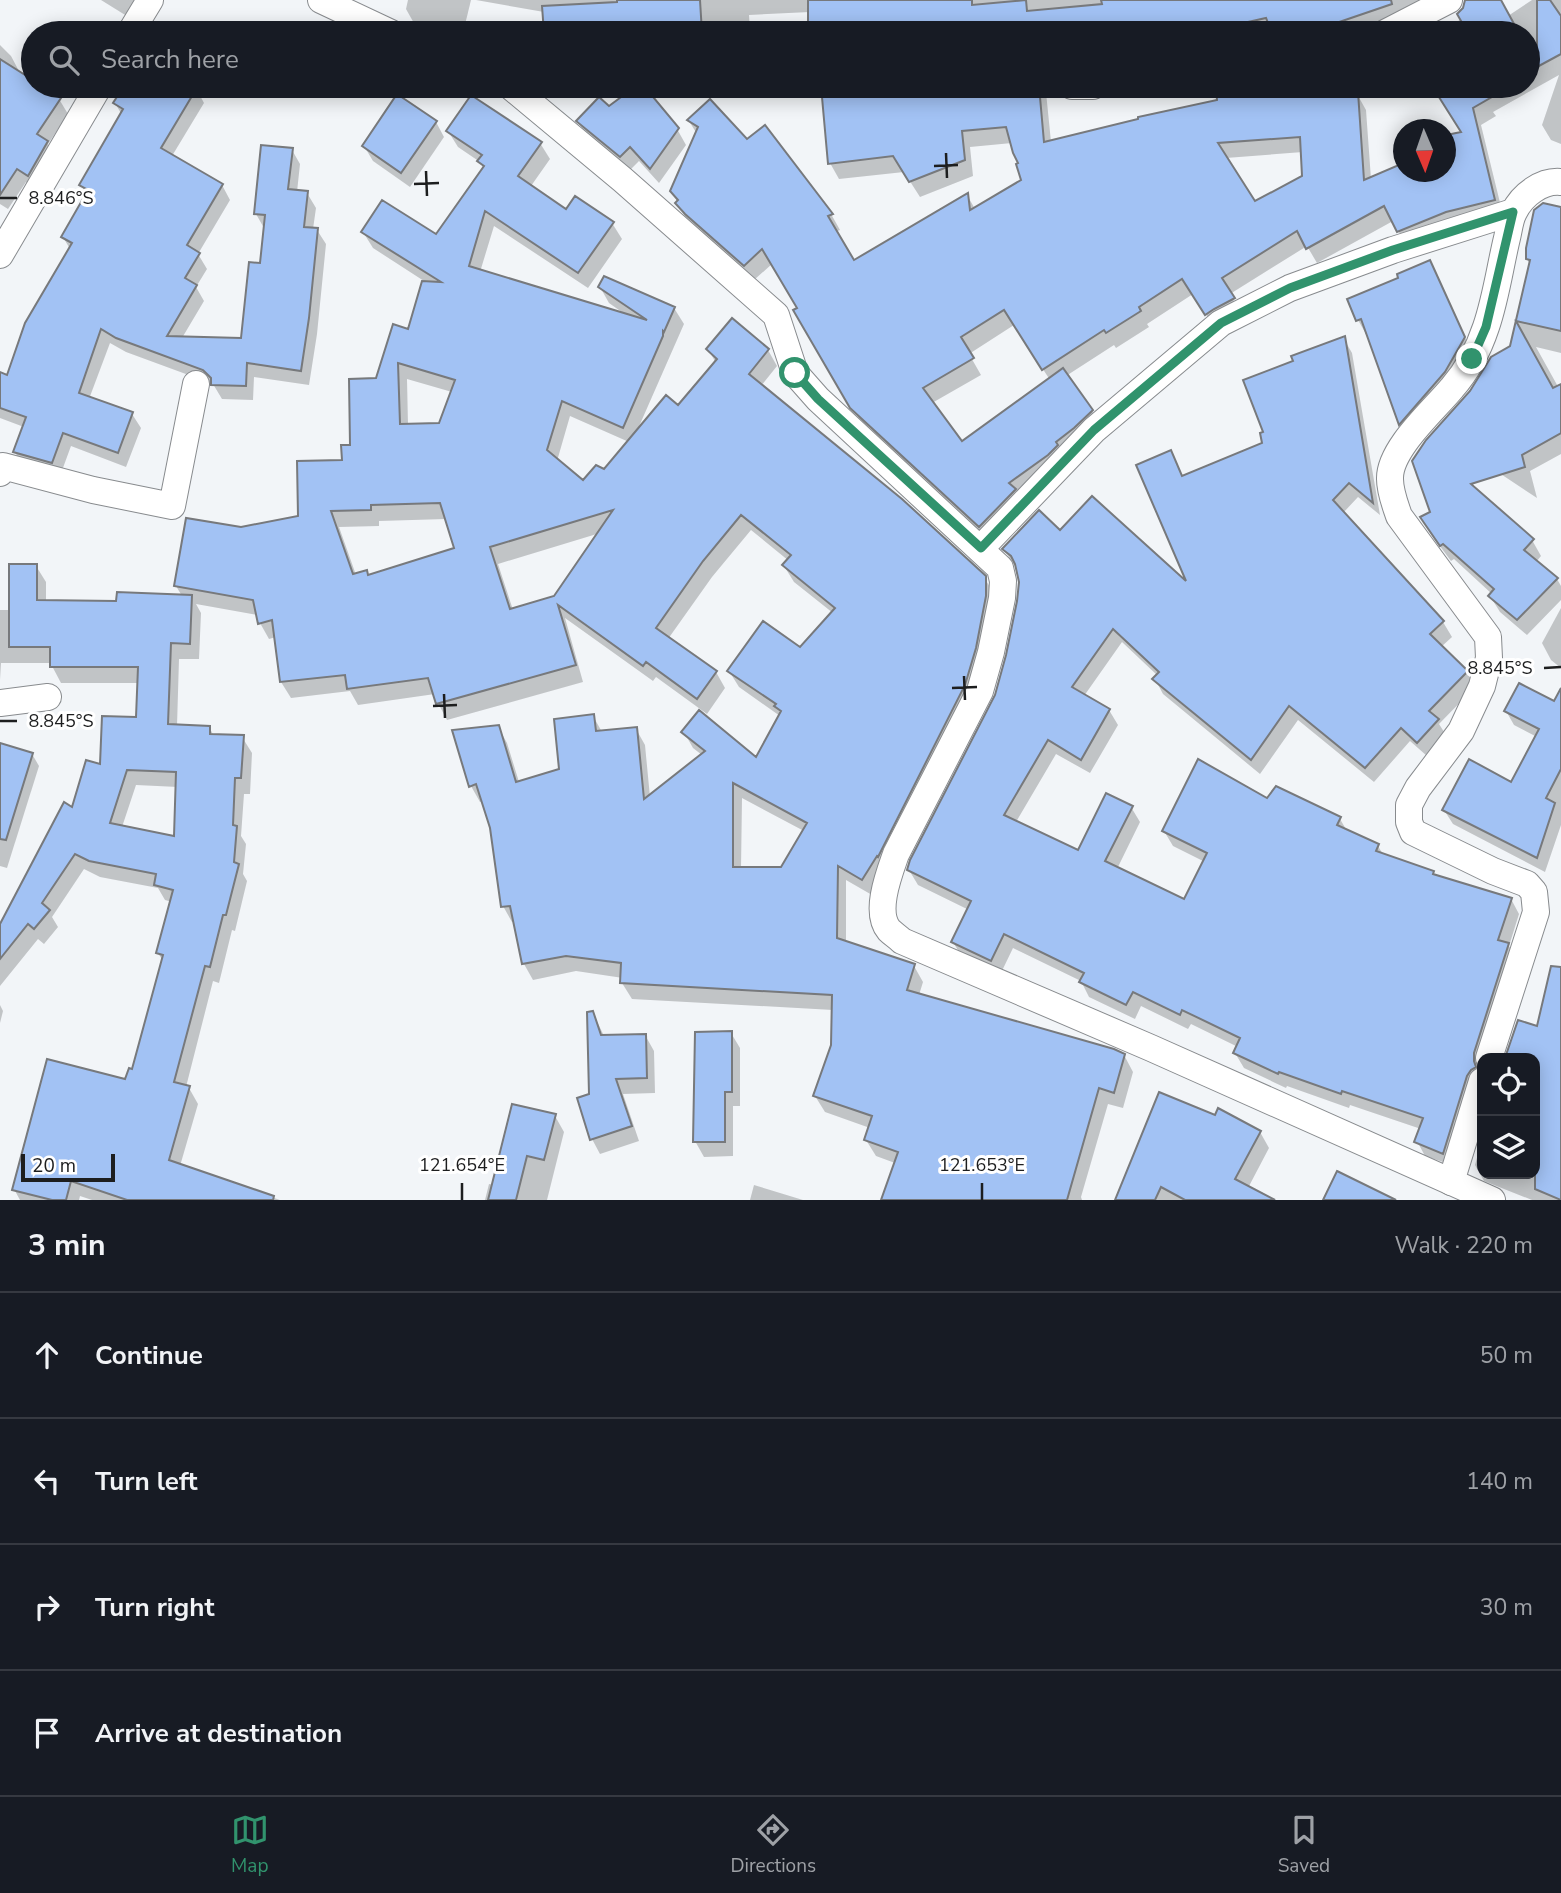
<!DOCTYPE html>
<html lang="en">
<head>
<meta charset="utf-8">
<style>
  body { margin:0; font-family:"Nunito Sans",sans-serif; background:#242831; color:#f1f3f6 }
  .controls { position:absolute; right:21px; bottom:21px; display:grid; overflow:hidden; border-radius:14px; box-shadow:0 4px 18px #0003 }
  .controls button { width:63px; height:63px; display:grid; place-items:center; padding:0; border:0; border-bottom:2px solid #363941; background:#171b24; color:#f1f3f6; font:35px sans-serif }
  .compass { position:absolute; left:1393px; top:119px; width:63px; height:63px; border-radius:50%; background:#171b24; box-shadow:0 4px 18px #0003; rotate:178deg }
  .scale { position:absolute; left:21px; bottom:18px; width:94px; box-sizing:border-box; padding-left:7px; border:4px solid #1d1e1f; border-top:0; font-size:19px; line-height:24px; white-space:nowrap; color:#1d1e1f; -webkit-text-stroke:5px #fff; paint-order:stroke }
  .stop { position:absolute; width:21px; height:21px; margin:-16px; border:5px solid #31936d; border-radius:50%; background:#fff }
  .stop.end { background:#31936d; border-color:#fff; box-shadow:0 2px 7px #0008 }
  .list { margin:0; padding:0; list-style:none }
  h2 { display:flex; justify-content:space-between; align-items:center; height:91px; margin:0; padding:0 28px; font-size:30px }
  h2 small { font-size:23px; font-weight:400; color:#9ea1a6 }
  .list li { display:grid; grid-template-columns:46px 1fr auto; gap:21px; align-items:center; box-sizing:border-box; height:126px; padding:0 28px; border-top:2px solid #363941 }
  .list b { display:block; font-size:26px; white-space:nowrap }
  .list em { font-size:23px; font-style:normal; color:#9ea1a6 }
  .icon { flex:none; width:38px; height:38px; fill:none; stroke:currentColor; stroke-width:2; stroke-linecap:round; stroke-linejoin:round }
  .map { position:relative; flex:none; width:1561px; height:1200px; overflow:hidden }
  .search { position:absolute; background:#171b24; box-shadow:0 4px 18px #0003; left:21px; right:21px; top:21px; height:77px; display:flex; align-items:center; gap:18px; box-sizing:border-box; padding:0 24px; border-radius:38px; color:#9ea1a6; font-size:26px }
  .sheet { height:595px; background:#171b24 }
  nav { display:flex; justify-content:space-around; align-items:center; box-sizing:border-box; height:98px; border-top:2px solid #363941; background:#171b24; font-size:19px; color:#9ea1a6 }
  nav a { display:grid; justify-items:center; gap:4px }
  nav .on { color:#31936d }
  .map>svg:first-child { display:block }
</style>
</head>
<body>
<div class="map">
<svg width="1561" height="1200" viewBox="0 0 1561 1200">
  <rect width="100%" height="100%" fill="#f2f5f8"/>
  <g fill="#0003" fill-rule="evenodd">
    <polygon points="101,0 141,0 130,18"/>
    <polygon points="408,0 471,0 463,33 455,33 415,25 406,9"/>
    <polygon points="476,0 1459,0 1379,33 810,33 810,12 749,15 750,32 725,33 545,33 544,12"/>
    <path d="M 1532,0 L 1561,0 L 1561,144 L 1551,140 L 1542,125 L 1559,75 L 1493,112 L 1496,116 L 1481,125 L 1503,215 L 1407,247 L 1393,221 L 1317,263 L 1307,246 L 1230,294 L 1242,315 L 1216,330 L 1193,294 L 1147,324 L 1149,327 L 1116,348 L 1114,345 L 1066,376 L 1092,411 L 1101,427 L 989,542 L 862,424 L 795,310 L 799,309 L 772,264 L 754,280 L 686,219 L 672,191 L 697,134 L 689,121 L 747,141 L 831,214 L 840,230 L 835,232 L 853,262 L 967,195 L 975,209 L 1023,181 L 1020,164 L 1012,143 L 970,147 L 973,176 L 920,197 L 904,172 L 839,179 L 830,163 L 822,86 L 955,86 L 955,89 L 984,86 L 1081,86 L 1071,90 L 1046,92 L 1051,142 L 1219,101 L 1264,88 L 1264,86 L 1293,86 L 1296,92 L 1320,90 L 1323,96 L 1357,94 L 1366,110 L 1371,179 L 1404,164 L 1404,172 L 1446,172 L 1446,137 L 1463,133 L 1434,86 L 1528,86 L 1528,33 L 1444,33 L 1442,29 L 1474,13 L 1508,16 ZM 1303,152 L 1304,177 L 1254,204 L 1226,158 ZM 1014,325 L 1050,380 L 961,443 L 932,403 L 981,375 L 969,354 Z"/>
    <polygon points="0,45 11,56 19,71 18,72 33,82 33,86 38,86 59,99 68,114 48,144 55,157 37,189 26,182 8,209 0,204"/>
    <polygon points="126,86 191,86 196,88 204,103 172,156 222,185 230,200 198,254 207,269 196,287 204,301 182,338 242,340 261,265 264,228 256,214 292,150 300,164 297,192 307,193 316,208 313,229 317,230 326,244 317,334 309,385 254,377 253,400 222,399 213,384 126,352 110,343 89,399 132,414 141,428 126,467 71,446 60,476 23,467 15,452 24,427 0,418 0,374 8,377 70,249 63,237 87,195 81,185 122,115 115,103"/>
    <polygon points="639,86 642,86 677,129 686,145 659,183 639,161 629,171 587,136 578,121 608,109"/>
    <polygon points="436,122 444,137 410,187 373,161 364,146"/>
    <path d="M 448,131 L 540,143 L 550,159 L 531,186 L 567,211 L 612,223 L 622,239 L 588,288 L 494,226 L 480,272 L 626,315 L 609,303 L 600,287 L 674,308 L 684,324 L 637,431 L 678,407 L 716,363 L 708,349 L 768,350 L 777,366 L 761,386 L 984,577 L 994,594 L 984,665 L 872,895 L 846,880 L 846,943 L 914,966 L 923,982 L 919,995 L 1124,1055 L 1133,1072 L 1123,1108 L 1108,1104 L 1081,1197 L 1082,1200 L 882,1200 L 895,1163 L 876,1156 L 866,1140 L 870,1128 L 825,1112 L 815,1096 L 833,1045 L 833,1010 L 632,999 L 622,983 L 623,978 L 576,971 L 533,980 L 524,964 L 515,922 L 512,922 L 503,906 L 492,828 L 484,801 L 480,802 L 471,786 L 498,727 L 507,743 L 519,782 L 561,770 L 593,716 L 602,732 L 636,729 L 645,745 L 650,797 L 702,755 L 693,748 L 684,732 L 757,759 L 780,716 L 739,687 L 729,671 L 800,650 L 833,613 L 794,582 L 784,566 L 789,561 L 751,530 L 712,577 L 668,639 L 716,672 L 725,688 L 707,714 L 656,677 L 653,681 L 565,618 L 583,682 L 447,720 L 438,703 L 435,694 L 358,705 L 350,691 L 291,698 L 281,682 L 276,637 L 269,639 L 260,623 L 258,615 L 196,604 L 201,613 L 199,659 L 179,659 L 177,726 L 209,727 L 214,736 L 242,737 L 252,753 L 250,794 L 244,794 L 241,836 L 246,844 L 243,874 L 247,881 L 235,931 L 232,930 L 219,983 L 213,981 L 186,1087 L 189,1088 L 198,1104 L 180,1166 L 280,1200 L 92,1200 L 80,1196 L 79,1200 L 20,1200 L 14,1189 L 127,1082 L 133,1072 L 163,961 L 158,953 L 172,902 L 165,900 L 158,888 L 100,877 L 84,869 L 52,917 L 58,927 L 44,944 L 38,939 L 0,986 L 0,928 L 73,809 L 102,767 L 138,719 L 139,683 L 61,683 L 52,666 L 52,663 L 1,663 L 0,680 L 0,610 L 11,610 L 36,566 L 46,582 L 46,602 L 118,602 L 182,596 L 176,586 L 241,529 L 300,517 L 343,461 L 352,447 L 378,380 L 409,331 L 424,281 L 373,248 L 363,232 L 436,236 L 484,169 L 480,162 L 458,147 ZM 407,379 L 452,392 L 441,425 L 408,425 ZM 570,416 L 629,442 L 604,472 L 584,482 L 557,461 ZM 446,519 L 456,549 L 369,576 L 356,575 L 339,527 L 379,526 L 379,521 ZM 600,533 L 555,597 L 513,610 L 498,564 ZM 136,785 L 178,787 L 176,839 L 122,827 ZM 742,798 L 804,831 L 782,869 L 741,869 Z"/>
    <polygon points="1543,205 1561,209 1561,353 1536,347 1561,392 1561,454 1530,471 1537,498 1451,441 1439,456 1532,540 1541,556 1536,562 1557,579 1561,586 1561,600 1527,635 1500,612 1490,596 1492,594 1454,559 1451,561 1431,534 1422,518 1432,513 1413,461 1427,442 1472,392 1492,358 1511,347 1530,264 1527,259 1527,249 1536,211"/>
    <polygon points="1429,262 1472,352 1408,437 1400,424 1368,333 1366,334 1358,320 1401,279"/>
    <polygon points="1344,339 1352,353 1380,515 1358,497 1343,513 1443,622 1452,637 1441,647 1467,672 1475,687 1439,724 1446,735 1427,756 1410,741 1374,782 1298,720 1260,774 1163,694 1155,679 1158,676 1122,642 1084,696 1109,710 1118,725 1090,773 1056,754 1016,822 1079,853 1131,807 1140,822 1117,869 1185,901 1205,862 1173,846 1164,831 1268,801 1340,819 1347,831 1378,846 1384,856 1433,872 1436,877 1511,899 1519,914 1509,946 1517,960 1452,1165 1425,1156 1417,1141 1421,1129 1350,1105 1349,1108 1287,1086 1286,1088 1244,1068 1235,1053 1238,1047 1191,1024 1188,1029 1141,1006 1135,1019 1089,997 1081,981 1013,948 1000,975 962,957 953,942 969,910 918,885 909,870 997,696 1008,656 1020,582 1018,568 1013,564 1004,549 1060,533 1191,587 1170,453 1183,477 1264,444 1266,433 1295,362"/>
    <polygon points="1561,608 1561,668 1551,660 1542,643"/>
    <polygon points="1561,707 1561,825 1545,872 1453,824 1444,810 1512,784 1537,737 1514,725 1506,711"/>
    <polygon points="0,745 32,754 39,766 7,868 0,866"/>
    <polygon points="1561,973 1561,1200 1532,1200 1484,1181 1475,1165 1482,1140 1482,1174 1535,1174 1535,1058 1507,1058 1519,1022 1538,1029"/>
    <polygon points="0,1005 3,1011 0,1023"/>
    <polygon points="593,1013 604,1036 645,1035 654,1051 655,1093 623,1094 639,1141 600,1154 592,1139"/>
    <polygon points="731,1033 740,1048 740,1106 733,1106 733,1156 704,1157 695,1141"/>
    <polygon points="1160,1094 1260,1132 1269,1148 1248,1188 1271,1200 1117,1200"/>
    <polygon points="555,1116 564,1132 547,1200 485,1200 489,1184 494,1185"/>
    <polygon points="754,1185 803,1200 750,1200"/>
  </g>
  <g fill="#a2c2f4" stroke="#77797c" stroke-width="2" fill-rule="evenodd">
    <polygon points="617,0 700,0 702,33 544,33 542,6 617,2"/>
    <polygon points="808,0 972,0 972,5 1026,0 1027,11 1102,4 1101,0 1391,0 1392,4 1307,33 1272,33 1266,18 1199,33 981,33 980,29 941,33 808,33"/>
    <polygon points="1465,0 1501,0 1519,33 1468,33 1457,14 1463,8"/>
    <polygon points="1537,0 1550,0 1561,16 1561,54 1537,67"/>
    <polygon points="0,59 33,80 33,86 42,86 61,98 37,134 48,141 28,176 17,169 0,195"/>
    <polygon points="124,86 198,86 161,148 223,184 187,245 200,253 185,278 197,285 167,336 241,338 249,262 260,263 265,215 254,214 261,145 293,148 288,189 308,191 304,227 318,228 309,318 301,371 247,363 246,386 211,385 211,378 203,370 116,338 101,329 79,393 133,412 118,453 63,433 52,463 13,452 26,417 0,408 0,372 7,375 25,323 72,243 61,237 88,190 79,185 123,109 113,103"/>
    <polygon points="636,86 644,86 679,128 650,169 630,147 620,157 576,121 599,97 609,106"/>
    <path d="M 821,86 L 1039,86 L 1044,142 L 1138,119 L 1138,117 L 1217,100 L 1216,89 L 1290,86 L 1290,90 L 1321,88 L 1321,95 L 1358,92 L 1364,180 L 1401,164 L 1404,172 L 1446,172 L 1446,135 L 1461,132 L 1432,86 L 1511,86 L 1473,108 L 1495,200 L 1446,212 L 1397,232 L 1384,206 L 1306,249 L 1297,231 L 1222,278 L 1235,298 L 1214,309 L 1205,315 L 1182,279 L 1139,307 L 1141,311 L 1106,333 L 1104,330 L 1042,370 L 1004,310 L 961,337 L 974,358 L 923,388 L 962,441 L 1063,368 L 1093,410 L 1074,428 L 1056,442 L 1058,445 L 1048,455 L 1009,483 L 1016,489 L 979,527 L 850,408 L 793,310 L 797,308 L 762,249 L 744,266 L 685,214 L 675,203 L 678,200 L 670,191 L 698,127 L 687,120 L 710,99 L 747,139 L 765,125 L 833,214 L 828,216 L 854,260 L 968,193 L 970,210 L 1021,180 L 1016,164 L 1018,163 L 1013,153 L 1006,127 L 962,131 L 965,160 L 909,182 L 893,156 L 828,164 ZM 1300,137 L 1302,176 L 1255,201 L 1218,143 Z"/>
    <polygon points="397,94 437,121 401,173 362,146"/>
    <path d="M 471,95 L 542,142 L 518,176 L 566,209 L 575,196 L 614,222 L 578,273 L 485,211 L 469,266 L 647,320 L 598,287 L 604,276 L 675,307 L 664,332 L 663,331 L 663,336 L 623,428 L 562,401 L 547,450 L 583,480 L 596,465 L 604,469 L 666,395 L 678,405 L 717,359 L 706,349 L 732,318 L 769,349 L 749,374 L 902,499 L 986,576 L 986,596 L 976,648 L 965,685 L 878,857 L 877,856 L 862,880 L 838,866 L 837,938 L 915,964 L 907,990 L 1114,1049 L 1125,1054 L 1114,1093 L 1099,1088 L 1067,1200 L 881,1200 L 898,1152 L 864,1140 L 872,1116 L 813,1096 L 831,1045 L 832,995 L 620,983 L 621,963 L 566,956 L 522,964 L 510,906 L 501,907 L 490,828 L 476,784 L 469,787 L 452,730 L 499,725 L 516,782 L 559,769 L 554,719 L 594,714 L 596,731 L 637,727 L 644,799 L 705,751 L 681,732 L 699,710 L 756,757 L 781,711 L 774,706 L 776,704 L 727,671 L 763,621 L 800,647 L 835,608 L 782,565 L 791,555 L 741,515 L 703,561 L 656,628 L 717,671 L 697,699 L 646,662 L 643,666 L 558,605 L 576,665 L 436,704 L 428,678 L 347,689 L 345,675 L 280,682 L 272,620 L 258,624 L 253,600 L 174,586 L 186,518 L 241,527 L 298,516 L 297,461 L 342,460 L 341,445 L 350,445 L 349,379 L 376,378 L 393,324 L 408,329 L 422,281 L 441,282 L 361,232 L 382,200 L 436,234 L 484,166 L 477,161 L 482,155 L 446,131 ZM 398,363 L 455,380 L 439,423 L 400,424 ZM 440,503 L 454,548 L 368,575 L 367,570 L 353,574 L 331,511 L 371,510 L 371,505 ZM 613,510 L 554,596 L 510,609 L 490,547 ZM 733,783 L 807,823 L 781,867 L 733,867 Z"/>
    <polygon points="1543,203 1561,207 1561,331 1516,321 1553,388 1561,384 1561,433 1522,455 1525,467 1471,484 1534,539 1524,550 1558,578 1517,620 1488,596 1494,589 1443,544 1440,546 1420,517 1430,512 1412,461 1426,440 1470,391 1491,357 1510,346 1530,260 1526,259 1526,248 1534,210"/>
    <polygon points="1430,260 1465,337 1445,372 1399,425 1361,319 1356,321 1347,299 1398,278 1397,274"/>
    <polygon points="1345,336 1373,503 1349,483 1333,500 1444,621 1430,634 1468,671 1429,711 1439,719 1417,743 1401,728 1365,768 1289,706 1251,760 1152,679 1159,672 1113,629 1072,687 1110,709 1081,760 1048,740 1004,815 1078,850 1106,793 1133,806 1105,861 1184,899 1207,853 1162,831 1198,759 1267,798 1276,786 1341,817 1337,825 1379,844 1376,851 1434,871 1433,874 1512,898 1498,940 1509,943 1474,1053 1474,1061 1476,1067 1471,1070 1467,1076 1443,1154 1414,1142 1423,1118 1342,1091 1341,1094 1279,1072 1278,1074 1233,1053 1240,1038 1182,1010 1180,1015 1133,992 1126,1005 1079,982 1084,973 1004,934 991,961 951,942 971,901 907,870 910,860 995,695 1006,655 1017,601 1019,582 1015,564 1011,556 1002,549 1039,510 1060,530 1092,496 1186,581 1136,465 1171,450 1182,476 1262,443 1260,433 1263,432 1243,380 1293,361 1291,356"/>
    <path d="M 9,564 L 37,564 L 37,600 L 116,601 L 117,592 L 192,595 L 190,644 L 171,643 L 168,724 L 210,726 L 210,734 L 244,735 L 241,778 L 235,778 L 233,825 L 237,826 L 234,862 L 239,864 L 226,915 L 223,915 L 210,967 L 205,966 L 174,1082 L 190,1086 L 169,1160 L 274,1196 L 273,1200 L 127,1200 L 71,1181 L 66,1200 L 52,1200 L 12,1190 L 47,1059 L 125,1079 L 129,1068 L 132,1069 L 163,955 L 156,953 L 173,890 L 154,885 L 156,874 L 89,861 L 75,854 L 42,903 L 50,910 L 34,929 L 28,924 L 0,959 L 0,924 L 64,802 L 72,807 L 86,760 L 100,764 L 102,716 L 136,717 L 138,667 L 50,667 L 50,647 L 9,647 ZM 127,770 L 176,772 L 174,836 L 110,823 Z"/>
    <polygon points="1519,683 1554,701 1561,688 1561,769 1546,798 1555,803 1537,858 1442,810 1469,759 1511,782 1539,729 1504,711"/>
    <polygon points="0,743 33,753 6,840 0,839"/>
    <polygon points="1551,966 1561,967 1561,1200 1535,1189 1535,1058 1505,1058 1518,1020 1537,1026"/>
    <polygon points="593,1011 601,1035 646,1034 647,1078 616,1079 632,1126 590,1140 577,1098 589,1094 587,1012"/>
    <polygon points="732,1031 732,1092 725,1092 725,1142 693,1142 695,1032"/>
    <polygon points="1159,1092 1215,1115 1218,1108 1261,1131 1235,1179 1275,1200 1185,1200 1161,1187 1155,1200 1115,1200"/>
    <polygon points="512,1104 556,1114 544,1160 527,1156 516,1200 488,1200"/>
    <polygon points="1337,1171 1396,1200 1323,1200"/>
  </g>
  <g fill="none" stroke-linecap="round" stroke-linejoin="round">
    <g stroke="#888b8e" stroke-width="28">
      <g id="street">
        <polyline points="321,0 391,33"/>
        <polyline points="130,33 150,0"/>
        <polyline points="1385,33 1449,0"/>
        <path d="M 510,86 L 623,180 L 776,315 L 795,373 L 818,399 L 1000,568 L 1003,581 L 1002,598 L 991,652 L 980,691 L 896,854 C 889,874 874,912 889,930 C 893,934 898,937 902,941 L 1151,1048 L 1492,1200"/>
        <polyline points="1072,86 1093,86"/>
        <polyline points="0,255 99,86"/>
        <polyline points="0,473 3,466 93,490 172,506 196,384"/>
        <polyline points="981,548 1094,430 1221,323 1290,288 1393,250 1513,212"/>
        <polyline points="0,703 48,697"/>
        <path d="M 1489,1058 L 1536,912 L 1534,892 L 1527,884 L 1493,871 L 1413,832 L 1409,822 L 1409,805 L 1418,788 L 1461,731 L 1482,686 L 1489,658 L 1488,637 L 1399,516 C 1395,504 1390,492 1390,479 C 1389,449 1434,410 1452,388 C 1467,371 1479,348 1486,327 C 1496,298 1500,267 1507,238 C 1509,230 1510,219 1514,212 C 1522,195 1542,180 1561,182"/>
        <polyline points="1451,1182 1482,1081"/>
      </g>
    </g>
    <use href="#street" stroke="#fff" stroke-width="26"/>
  </g>
  <g fill="none" stroke-linecap="round" stroke-linejoin="round">
    <polyline stroke="#31936d" stroke-width="9" points="795,373 818,399 981,548 1094,430 1221,323 1290,288 1393,250 1513,212 1486,327 1472,359"/>
  </g>
  <path fill="none" stroke="#1d1e1f" stroke-width="2.5" d="M 946,153 L 947,178M 934,166 L 958,165M 426,171 L 427,196M 414,184 L 439,183M 0,198 L 17,198M 1544,668 L 1561,667M 964,676 L 965,700M 952,688 L 977,687M 444,694 L 445,718M 433,706 L 457,705M 0,721 L 17,721M 462,1183 L 462,1200M 982,1183 L 982,1200"/>
  <g font-size="18" text-anchor="middle" fill="#1d1e1f" stroke="#fff" stroke-width="6" stroke-linejoin="round" paint-order="stroke">
    <text x="61" y="204">8.846°S</text>
    <text x="1500" y="674">8.845°S</text>
    <text x="61" y="727">8.845°S</text>
    <text x="462" y="1171">121.654°E</text>
    <text x="982" y="1171">121.653°E</text>
  </g>
</svg>
<div class="controls">
<button><svg class="icon" aria-label="locate" viewBox="0 0 24 24"><circle cx="12" cy="12" r="6"/><path d="M12 2v4M12 18v4M2 12h4M18 12h4"/></svg></button>
<button><svg class="icon" aria-label="layers" viewBox="0 0 24 24"><path d="M12 4l9 5-9 5-9-5zM3 14l9 5 9-5"/></svg></button>
</div>
<svg class="compass" viewBox="-18 -18 36 36"><path d="M0-13l5 13h-10z" fill="#e53935"/><path d="M0 13l5-13h-10z" fill="#9ea1a6"/></svg>
<div class="scale">20 m</div>
<div class="stop" style="left:795px;top:373px"></div>
<div class="stop end" style="left:1472px;top:359px"></div>
<div class="search"><svg class="icon" aria-label="search" viewBox="0 0 24 24"><circle cx="10" cy="10" r="6"/><path d="M15 15l6 6"/></svg>Search here</div>
</div>
<section class="sheet">
<h2>3 min<small>Walk · 220 m</small></h2>
<ul class="list">
<li><svg class="icon" aria-label="ahead" viewBox="0 0 24 24"><path d="M12 20V5M6 11l6-6 6 6"/></svg><div><b>Continue</b></div><em>50 m</em></li>
<li><svg class="icon" aria-label="left" viewBox="0 0 24 24"><path d="M17 20v-9H6M10 6l-5 5 5 5"/></svg><div><b>Turn left</b></div><em>140 m</em></li>
<li><svg class="icon" aria-label="right" viewBox="0 0 24 24"><path d="M7 20v-9h11M14 6l5 5-5 5"/></svg><div><b>Turn right</b></div><em>30 m</em></li>
<li><svg class="icon" aria-label="arrive" viewBox="0 0 24 24"><path d="M6 21V4h12l-3 4 3 4H6"/></svg><div><b>Arrive at destination</b></div></li>
</ul>
</section>
<nav>
<a class="on"><svg class="icon" aria-label="map" viewBox="0 0 24 24"><path d="M3 6l6-2 6 2 6-2v14l-6 2-6-2-6 2zM9 4v14M15 6v14"/></svg>Map</a>
<a><svg class="icon" aria-label="directions" viewBox="0 0 24 24"><path d="M12 3l9 9-9 9-9-9zM9 14v-3h6M13 9l2 2-2 2"/></svg>Directions</a>
<a><svg class="icon" aria-label="saved" viewBox="0 0 24 24"><path d="M7 4h10v16l-5-4-5 4z"/></svg>Saved</a>
</nav>
</body>
</html>
